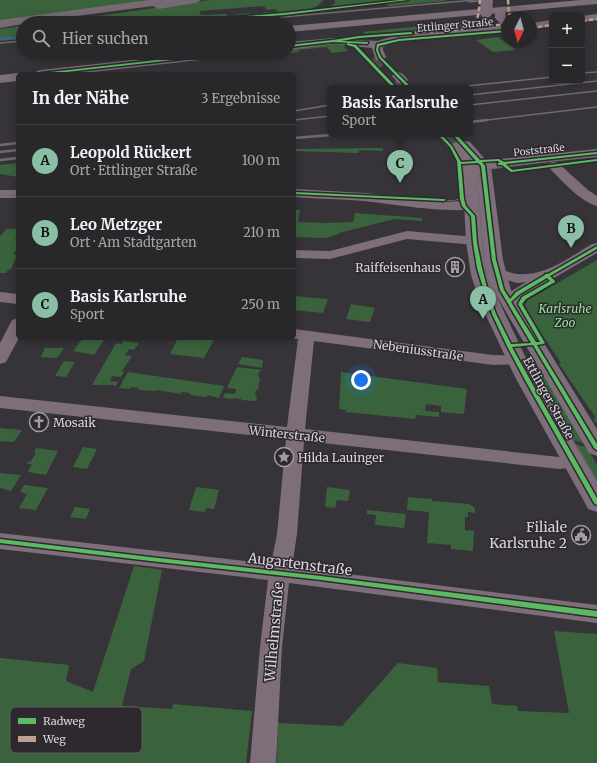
<!DOCTYPE html>
<html lang="de">
<head>
<meta charset="utf-8">
<style>
  body { margin:0; font-family:Merriweather,serif; background:#302f32; color:#f1f3f6 }
  .controls { position:absolute; right:12px; top:12px; display:grid; overflow:hidden; border-radius:6px; box-shadow:0 2px 10px #0003 }
  .controls button { width:36px; height:36px; display:grid; place-items:center; padding:0; border:0; border-bottom:1px solid #444447; background:#28272a; color:#f1f3f6; font:20px sans-serif }
  .compass { position:absolute; left:501px; top:12px; width:36px; height:36px; border-radius:50%; background:#28272a; box-shadow:0 2px 10px #0003; rotate:186deg }
  .you { position:absolute; left:361px; top:380px; width:14px; height:14px; margin:-10px; border:3px solid #fff; border-radius:50%; background:#1a73e8; box-shadow:0 0 0 6px #1a73e833 }
  .badge { display:grid; place-items:center; width:26px; height:26px; border-radius:50%; background:#8abfa5; color:#111; font-size:13px; font-weight:700 }
  .pin { position:absolute; translate:-50% -33px; filter:drop-shadow(0 1px 2px #0008) }
  .pin::after { content:''; position:absolute; top:21px; width:14px; height:12px; background:inherit; clip-path:polygon(0 0,100% 0,50% 100%) }
  .popup { position:absolute; left:327px; top:85px; width:146px; height:52px; box-sizing:border-box; display:grid; place-content:center; border-radius:6px; background:#28272a; filter:drop-shadow(0 1px 3px #0005); font-size:13px; white-space:nowrap; color:#a5a5a8 }
  .popup b { font-size:15px; color:#f1f3f6 }
  .popup::after { content:''; position:absolute; left:50%; top:100%; margin-left:-8px; border:8px solid transparent; border-top-color:#28272a }
  .list { margin:0; padding:0; list-style:none }
  h2 { display:flex; justify-content:space-between; align-items:center; height:52px; margin:0; padding:0 16px; font-size:17px }
  h2 small { font-size:13px; font-weight:400; color:#a5a5a8 }
  .list li { display:grid; grid-template-columns:26px 1fr auto; gap:12px; align-items:center; box-sizing:border-box; height:72px; padding:0 16px; border-top:1px solid #444447 }
  .list b { display:block; font-size:15px; white-space:nowrap }
  .list p { margin:0; font-size:13px; white-space:nowrap; color:#a5a5a8 }
  .list em { font-size:13px; font-style:normal; color:#a5a5a8 }
  .icon { flex:none; width:22px; height:22px; fill:none; stroke:currentColor; stroke-width:2; stroke-linecap:round; stroke-linejoin:round }
  .map { position:relative; flex:none; width:597px; height:763px; overflow:hidden }
  .search { position:absolute; background:#28272a; box-shadow:0 2px 10px #0003; left:16px; top:16px; width:280px; height:44px; display:flex; align-items:center; gap:10px; box-sizing:border-box; padding:0 14px; border-radius:22px; color:#a5a5a8; font-size:15px }
  .panel { position:absolute; background:#28272a; box-shadow:0 2px 10px #0003; left:16px; top:72px; width:280px; height:268px; border-radius:6px }
  .map>svg:first-child { display:block }
</style>
</head>
<body>
<div class="map">
<svg width="597" height="763" viewBox="0 0 597 763">
  <rect width="100%" height="100%" fill="#363438"/>
  <g fill="#3a633d">
    <polygon points="0,0 160,0 0,21"/>
    <polygon points="210,0 324,0 317,6 309,10 283,14 236,18 232,16 233,15 249,13 251,15 255,15 255,13 259,13 260,14 264,14 263,12 278,12 275,9 267,10 264,6 199,11 201,15 226,14 229,18 210,20 204,23 49,23"/>
    <polygon points="335,0 401,0 387,3 410,0 445,0 446,1 389,6 384,2 332,9 330,7 336,2 334,1"/>
    <polygon points="463,20 476,21 469,26 365,34 363,32 458,22"/>
    <polygon points="23,26 23,39 0,41 0,29"/>
    <polygon points="498,37 516,50 493,52 476,40"/>
    <polygon points="333,44 343,45 348,51 332,53 327,47 298,50 300,52 289,53 289,49"/>
    <polygon points="383,148 383,151 360,150 358,153 294,151 294,149"/>
    <polygon points="18,163 18,177 0,174 0,165"/>
    <polygon points="294,210 300,210 298,222 327,223 353,222 355,213 422,218 422,221 394,219 339,233 339,234 326,238 294,237"/>
    <polygon points="6,229 18,229 18,238 14,239 18,240 16,245 18,247 13,255 17,255 11,269 8,270 6,273 0,273 0,237"/>
    <polygon points="597,260 597,424 593,419 596,418 559,364 561,363 537,327 525,305 528,300"/>
    <polygon points="294,296 328,299 323,313 294,310"/>
    <polygon points="351,304 375,308 370,322 346,319"/>
    <polygon points="83,338 104,340 94,355 73,351"/>
    <polygon points="178,338 215,338 204,358 170,354"/>
    <polygon points="123,341 139,343 134,350 129,349 125,355 132,356 122,371 124,372 121,377 112,376 110,381 118,382 115,387 114,385 92,385 116,343 121,344"/>
    <polygon points="45,347 47,348 64,348 57,358 41,357"/>
    <polygon points="242,357 263,360 262,368 238,364"/>
    <polygon points="64,361 75,362 66,377 55,376"/>
    <polygon points="539,366 584,443 570,439 528,367"/>
    <polygon points="237,367 262,370 259,372 258,377 260,377 258,390 256,390 255,396 257,396 256,401 241,400 242,399 234,398 233,399 223,398 225,393 235,394 236,389 227,388"/>
    <polygon points="128,372 224,386 219,398 207,395 207,397 190,395 190,393 181,392 181,394 156,390 155,391 138,390 139,388 131,387 130,389 119,388"/>
    <polygon points="341,372 467,389 464,414 441,412 441,406 426,404 425,411 439,412 439,417 416,415 415,419 345,412 346,410 339,409"/>
    <polygon points="0,428 22,430 14,442 0,441"/>
    <polygon points="572,444 587,447 597,465 597,487"/>
    <polygon points="83,447 97,449 87,469 73,467"/>
    <polygon points="36,448 58,451 46,475 28,472 32,464 27,464 29,461 31,461 36,453 34,452"/>
    <polygon points="0,473 21,475 11,491 0,488"/>
    <polygon points="24,485 48,488 36,510 19,508 27,494 20,492"/>
    <polygon points="196,487 219,490 214,509 206,508 205,512 189,510"/>
    <polygon points="327,487 350,490 348,501 337,500 335,508 325,507"/>
    <polygon points="408,497 432,499 432,501 469,504 475,508 475,513 468,512 468,517 465,517 465,530 474,531 473,551 451,549 451,545 427,543 429,512 407,510"/>
    <polygon points="75,507 90,509 86,519 70,517"/>
    <polygon points="367,510 406,514 404,528 375,525 376,515 367,514"/>
    <polygon points="134,566 162,570 144,661 131,669 122,706 172,709 173,704 252,711 246,763 0,763 0,658 69,665 66,681 93,692"/>
    <polygon points="554,631 597,634 597,763 277,763 278,723 342,726 398,663 437,668 438,682 489,686 492,704 517,706 518,711 569,713"/>
  </g>
  <g fill="none" stroke-linecap="round" stroke-linejoin="round">
    <polyline stroke="#396297" stroke-width="2" points="0,39 23,37"/>
    <g stroke="#4e4c50" stroke-width="12" stroke-dasharray="12 6" stroke-linecap="butt">
      <polyline points="374,57 383,67"/>
      <polyline points="396,81 401,86"/>
    </g>
    <polyline stroke="#4e4c50" stroke-width="16" stroke-dasharray="16 8" stroke-linecap="butt" points="446,134 458,146"/>
    <g fill="#7d6e79" fill-rule="evenodd">
      <polygon points="580,0 597,0 597,4 289,32 289,26"/>
      <polygon points="597,149 597,157 501,167 468,174 464,173 462,170 464,167 501,159"/>
      <path d="M 554,162 L 558,163 L 588,190 L 597,196 L 597,206 C 579,201 563,181 550,169 L 548,166 L 550,163 Z"/>
      <path d="M 294,189 L 365,193 L 446,202 L 475,201 L 486,198 L 491,199 L 492,202 C 480,220 386,203 364,201 C 341,199 317,199 294,197 Z"/>
      <rect x="0" y="190" width="18" height="8"/>
      <polygon points="407,231 475,237 480,238 482,241 480,244 475,245 407,239 330,259 294,258 294,250 330,251"/>
      <path d="M 597,243 L 597,253 L 523,296 C 517,303 513,308 504,305 L 501,302 L 513,290 L 526,282 L 517,283 L 491,275 L 489,272 L 491,269 C 501,266 508,274 518,274 C 544,277 570,257 592,244 Z"/>
      <polygon points="0,292 18,294 18,304 0,302"/>
      <polygon points="18,318 19,338 6,362 0,364 0,343 12,320"/>
      <polygon points="294,329 493,355 522,356 524,360 522,364 493,365 314,341 305,429 559,457 573,456 580,457 582,462 580,467 559,469 304,441 297,534 292,567 597,605 597,623 289,583 282,647 276,763 250,763 260,647 268,580 0,549 0,533 271,564 277,534 286,439 0,408 0,396 287,427 298,339 291,338 294,338"/>
    </g>
    <g fill="#7d6e79" fill-rule="evenodd">
      <polygon points="500,8 505,11 507,32 393,43 383,47 383,50 386,57 384,60 376,60 372,48 333,44 289,50 289,42 333,38 377,41 391,37 503,26 495,18 495,11"/>
      <polygon points="597,14 597,20 582,22 582,16"/>
      <polygon points="552,20 552,26 531,29 531,23"/>
      <polygon points="195,53 233,53 231,56 227,57 74,74 35,74 37,71 41,70"/>
      <path d="M 398,72 C 403,73 405,76 408,80 L 406,83 L 398,83 L 392,76 L 394,73 Z"/>
      <polygon points="18,73 21,74 18,74 18,81 0,83 0,75"/>
      <polygon points="465,141 470,142 491,166 503,260 511,290 597,429 597,456 589,453 496,295 535,377 597,482 597,512 588,509 585,503 515,377 480,303 471,275 466,241 463,184 459,163 451,146 453,143"/>
    </g>
    <polygon fill="#766b74" fill-rule="evenodd" points="149,0 201,0 196,3 158,9 153,6 23,23 23,24 0,28 0,20"/>
    <g stroke="#71696f" stroke-width="1">
      <polyline points="597,155 490,169 480,174 477,182 485,269 494,299 510,332 597,481"/>
      <polyline points="294,192 455,201 472,206 482,214"/>
      <polyline points="0,195 18,195"/>
      <polyline points="456,200 472,195 477,185"/>
    </g>
    <g stroke="#71696f" stroke-width="1.5">
      <polyline points="469,2 487,0"/>
      <polyline points="215,23 475,0"/>
      <polyline points="0,43 23,41"/>
      <polyline points="582,73 597,72"/>
      <polyline points="448,88 552,77"/>
      <polyline points="470,95 597,81"/>
      <polyline points="470,105 597,91"/>
      <polyline points="294,111 330,105"/>
      <polyline points="294,120 330,116"/>
      <polyline points="479,121 597,107"/>
    </g>
    <g stroke="#71696f" stroke-width="2.5">
      <polyline points="470,122 487,120"/>
      <polyline points="294,138 344,134"/>
      <polyline points="0,145 18,143"/>
      <polyline points="0,152 18,150"/>
      <polyline points="0,160 18,158"/>
    </g>
    <polyline stroke="#7d6e79" stroke-width="12" points="486,12 487,0"/>
    <g stroke="#bda197" stroke-width="2.5" stroke-dasharray="4.5 2.5" stroke-linecap="butt">
      <polyline points="508,0 509,14 519,18"/>
      <polyline points="582,21 597,19"/>
      <polyline points="475,25 490,26 507,24"/>
      <polyline points="531,28 552,25"/>
      <path d="M 454,30 C 477,27 478,23 480,0"/>
      <polyline points="408,33 438,31"/>
    </g>
    <g stroke="#2d292f" stroke-width="3">
      <g id="cycleway">
        <polygon points="400,0 408,0 284,15 178,23 167,23 168,22 284,13"/>
        <polygon points="507,30 507,32 399,41 379,46 378,50 381,57 412,88 408,88 379,58 376,50 377,44 399,39"/>
        <polygon points="411,32 412,33 412,34 359,38 341,41 368,42 368,43 367,44 333,42 289,47 289,45 333,40 359,36"/>
        <polygon points="347,43 356,45 397,88 393,88 354,47 347,45"/>
        <polygon points="219,53 228,53 227,54 49,74 40,74 41,73"/>
        <path d="M 437,134 L 441,134 L 452,146 L 461,162 L 476,161 L 452,134 L 456,134 L 480,160 L 499,159 L 504,162 L 597,152 L 597,154 L 506,164 L 512,170 L 597,159 L 597,161 L 511,172 L 502,165 L 498,165 L 498,163 L 500,163 L 498,161 L 482,162 L 485,166 L 496,260 L 504,290 L 510,299 L 516,292 L 545,275 L 545,274 L 548,274 L 597,246 L 597,249 L 550,276 L 555,281 L 555,282 L 526,299 L 522,304 L 545,343 L 543,344 L 537,345 L 597,444 L 597,450 L 595,449 L 594,448 L 533,345 L 512,347 L 543,403 L 597,498 L 597,505 L 595,504 L 594,503 L 525,380 L 507,346 L 492,314 L 484,291 L 477,268 L 473,243 L 471,216 L 462,206 L 460,199 L 457,161 L 450,147 ZM 478,163 L 481,166 L 492,260 L 500,290 L 531,343 L 511,344 L 496,314 L 488,291 L 482,268 L 477,243 L 475,216 L 466,206 L 464,199 L 461,164 ZM 547,278 L 550,281 L 522,297 L 518,304 L 540,342 L 536,342 L 511,302 L 520,294 Z"/>
        <polygon points="294,192 444,199 446,200 444,201 294,194"/>
        <polygon points="0,539 150,557 321,576 597,611 597,617 321,580 150,561 0,543"/>
      </g>
    </g>
    <use href="#cycleway" fill="#5cba63" fill-rule="evenodd"/>
  </g>
  <defs>
    <g id="building-ring" transform="scale(1)"><circle r="9.5" fill="#2d292f" stroke="#9f9da1" stroke-width="1.5"/><path d="M-4-6H4V6H1V3H-1V6H-4ZM-2.5-4.3h1.7v1.8h-1.7ZM.8-4.3h1.7v1.8H.8ZM-2.5-1h1.7V.8h-1.7ZM.8-1h1.7V.8H.8Z" fill="#9f9da1"/></g>
    <g id="church-ring" transform="scale(1)"><circle r="9.5" fill="#2d292f" stroke="#9f9da1" stroke-width="1.5"/><path d="M-1.2-6h2.4v3.5h3.3v2.4h-3.3V6h-2.4V-.1h-3.3v-2.4h3.3Z" fill="#9f9da1"/></g>
    <g id="sight-ring" transform="scale(1)"><circle r="9.5" fill="#2d292f" stroke="#9f9da1" stroke-width="1.5"/><path d="M0-6L1.8-2.2L6-1.7L2.9 1.2L3.7 5.4L0 3.3L-3.7 5.4L-2.9 1.2L-6-1.7L-1.8-2.2Z" fill="#9f9da1"/></g>
    <g id="civic-ring" transform="scale(1)"><circle r="9.5" fill="#2d292f" stroke="#9f9da1" stroke-width="1.5"/><path d="M-.6-6.5H3V-4.5H.6V-3L4-1V1h2V6H-6V1h2V-1L-.6-3ZM-1.2 2.5V6h2.4V2.5Z" fill="#9f9da1"/></g>
  </defs>
  <g fill-rule="evenodd">
    <use href="#building-ring" x="455" y="267"/>
    <use href="#church-ring" x="39" y="422"/>
    <use href="#sight-ring" x="284" y="457"/>
    <use href="#civic-ring" x="581" y="535"/>
  </g>
  <g text-anchor="middle" dominant-baseline="central" stroke-width="3" stroke-linejoin="round" paint-order="stroke">
    <g font-size="10" fill="#d8d5d9" stroke="#2d292f">
      <text transform="translate(455 25) rotate(-5)">Ettlinger Straße</text>
      <text transform="translate(539 150) rotate(-6)">Poststraße</text>
    </g>
    <g font-size="12" fill="#d8d5d9" stroke="#2d292f" text-anchor="start">
      <text x="441" y="267" text-anchor="end">Raiffeisenhaus</text>
      <text x="53" y="422">Mosaik</text>
      <text x="298" y="457">Hilda Lauinger</text>
    </g>
    <g font-size="12" font-style="italic" fill="#91e595" stroke="#2d292f">
      <text x="565" y="308">Karlsruhe<tspan x="565" dy="14">Zoo</tspan></text>
    </g>
    <g font-size="12" fill="#d8d5d9" stroke="#2d292f">
      <text transform="translate(418 350) rotate(8)">Nebeniusstraße</text>
      <text transform="translate(549 398) rotate(61)">Ettlinger Straße</text>
      <text transform="translate(287 434) rotate(6)">Winterstraße</text>
    </g>
    <g font-size="14" fill="#d8d5d9" stroke="#2d292f" text-anchor="end">
      <text x="567" y="527">Filiale<tspan x="567" dy="16">Karlsruhe 2</tspan></text>
    </g>
    <g font-size="14" fill="#d8d5d9" stroke="#2d292f">
      <text transform="translate(300 564) rotate(7)">Augartenstraße</text>
      <text transform="translate(274 632) rotate(-85)">Wilhelmstraße</text>
    </g>
  </g>
  <rect x="10" y="707" width="132" height="46" rx="6" fill="#2d292f" stroke="#605d62" stroke-width="1"/>
  <rect x="18" y="718" width="18" height="6" fill="#5cba63"/>
  <rect x="18" y="736" width="18" height="6" fill="#bda197"/>
  <g font-size="11" fill="#d8d5d9">
    <text x="43" y="725">Radweg</text>
    <text x="43" y="743">Weg</text>
  </g>
</svg>
<div class="controls">
<button>+</button>
<button>−</button>
</div>
<svg class="compass" viewBox="-18 -18 36 36"><path d="M0-13l5 13h-10z" fill="#e53935"/><path d="M0 13l5-13h-10z" fill="#a5a5a8"/></svg>
<div class="you"></div>
<div class="pin badge" style="left:483px;top:319px">A</div>
<div class="pin badge" style="left:571px;top:248px">B</div>
<div class="pin badge" style="left:400px;top:183px">C</div>
<div class="popup"><b>Basis Karlsruhe</b>Sport</div>
<div class="search"><svg class="icon" aria-label="search" viewBox="0 0 24 24"><circle cx="10" cy="10" r="6"/><path d="M15 15l6 6"/></svg>Hier suchen</div>
<section class="panel">
<h2>In der Nähe<small>3 Ergebnisse</small></h2>
<ul class="list">
<li><span class="badge">A</span><div><b>Leopold Rückert</b><p>Ort · Ettlinger Straße</p></div><em>100 m</em></li>
<li><span class="badge">B</span><div><b>Leo Metzger</b><p>Ort · Am Stadtgarten</p></div><em>210 m</em></li>
<li><span class="badge">C</span><div><b>Basis Karlsruhe</b><p>Sport</p></div><em>250 m</em></li>
</ul>
</section>
</div>
</body>
</html>
